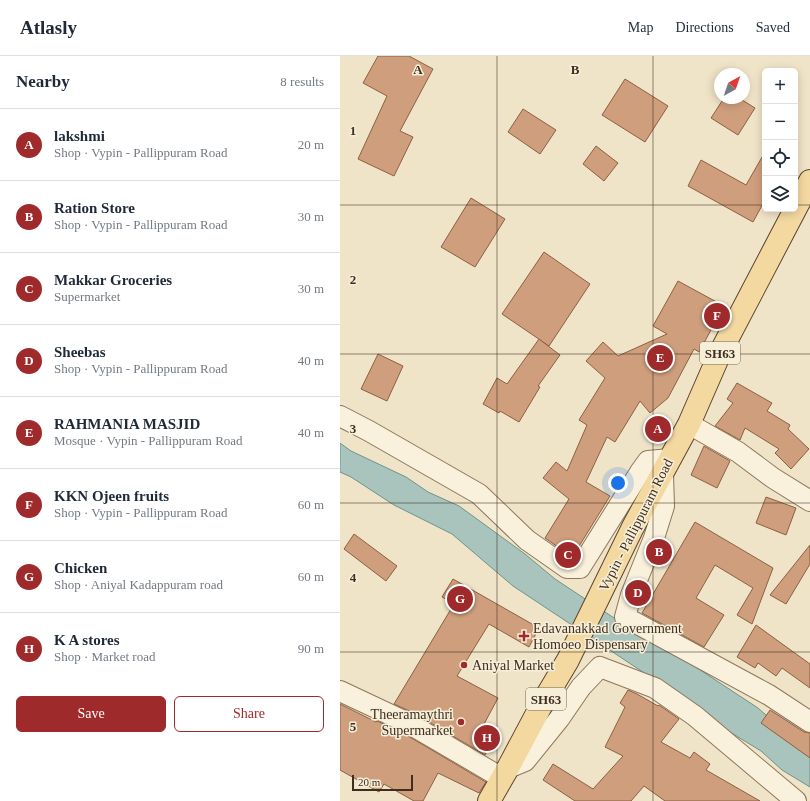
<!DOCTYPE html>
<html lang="en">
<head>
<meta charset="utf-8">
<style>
  body { margin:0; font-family:Georgia,serif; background:#f6f6f7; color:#1f2937 }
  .controls { position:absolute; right:12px; top:12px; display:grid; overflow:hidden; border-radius:6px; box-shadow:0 2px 10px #0003 }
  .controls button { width:36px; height:36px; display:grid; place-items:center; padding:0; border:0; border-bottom:1px solid #e0e1e3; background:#fff; color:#1f2937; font:20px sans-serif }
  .compass { position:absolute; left:374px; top:12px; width:36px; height:36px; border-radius:50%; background:#fff; box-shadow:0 2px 10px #0003; rotate:40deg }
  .scale { position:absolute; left:12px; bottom:10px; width:61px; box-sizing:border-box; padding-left:4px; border:2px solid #3d2e20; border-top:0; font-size:11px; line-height:14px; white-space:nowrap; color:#3d2e20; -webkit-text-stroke:3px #f7eed8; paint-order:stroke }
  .you { position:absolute; left:278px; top:427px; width:14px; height:14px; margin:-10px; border:3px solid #fff; border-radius:50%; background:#1a73e8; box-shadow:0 0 0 6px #1a73e833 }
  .badge { display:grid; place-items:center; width:26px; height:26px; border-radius:50%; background:#9e2a2b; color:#fff; font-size:13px; font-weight:700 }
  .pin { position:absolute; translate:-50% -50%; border:2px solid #fff; box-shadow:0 1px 4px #0006 }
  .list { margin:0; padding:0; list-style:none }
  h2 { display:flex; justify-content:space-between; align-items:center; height:52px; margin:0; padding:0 16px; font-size:17px }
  h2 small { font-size:13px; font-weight:400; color:#747a83 }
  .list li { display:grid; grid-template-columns:26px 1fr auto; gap:12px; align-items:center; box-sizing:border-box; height:72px; padding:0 16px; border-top:1px solid #e0e1e3 }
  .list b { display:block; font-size:15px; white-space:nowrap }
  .list p { margin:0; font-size:13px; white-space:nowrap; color:#747a83 }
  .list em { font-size:13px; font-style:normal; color:#747a83 }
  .actions { display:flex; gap:8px; padding:12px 16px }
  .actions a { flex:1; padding:9px 0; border:1px solid #9e2a2b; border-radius:6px; text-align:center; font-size:14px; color:#9e2a2b }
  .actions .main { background:#9e2a2b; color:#fff }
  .icon { flex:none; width:22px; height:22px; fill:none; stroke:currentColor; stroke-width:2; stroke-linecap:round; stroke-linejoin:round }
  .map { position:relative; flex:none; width:470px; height:745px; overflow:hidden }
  header { display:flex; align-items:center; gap:24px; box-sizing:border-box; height:56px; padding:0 20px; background:#fff; border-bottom:1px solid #e0e1e3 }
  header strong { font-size:19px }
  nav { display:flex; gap:22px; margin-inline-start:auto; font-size:14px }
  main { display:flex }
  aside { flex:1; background:#fff }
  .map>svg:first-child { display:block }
</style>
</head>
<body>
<header>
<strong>Atlasly</strong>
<nav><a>Map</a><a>Directions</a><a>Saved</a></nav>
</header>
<main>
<aside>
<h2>Nearby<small>8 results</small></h2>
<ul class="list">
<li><span class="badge">A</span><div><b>lakshmi</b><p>Shop · Vypin - Pallippuram Road</p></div><em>20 m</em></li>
<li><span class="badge">B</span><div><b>Ration Store</b><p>Shop · Vypin - Pallippuram Road</p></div><em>30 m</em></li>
<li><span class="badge">C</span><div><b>Makkar Groceries</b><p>Supermarket</p></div><em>30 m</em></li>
<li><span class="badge">D</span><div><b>Sheebas</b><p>Shop · Vypin - Pallippuram Road</p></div><em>40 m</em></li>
<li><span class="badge">E</span><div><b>RAHMANIA MASJID</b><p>Mosque · Vypin - Pallippuram Road</p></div><em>40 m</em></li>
<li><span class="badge">F</span><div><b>KKN Ojeen fruits</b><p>Shop · Vypin - Pallippuram Road</p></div><em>60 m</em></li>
<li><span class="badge">G</span><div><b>Chicken</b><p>Shop · Aniyal Kadappuram road</p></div><em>60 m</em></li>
<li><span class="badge">H</span><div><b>K A stores</b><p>Shop · Market road</p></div><em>90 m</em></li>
</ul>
<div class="actions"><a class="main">Save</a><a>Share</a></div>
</aside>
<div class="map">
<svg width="470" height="745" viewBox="0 0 470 745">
  <rect width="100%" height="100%" fill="#f0e4c8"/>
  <polygon fill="#a9c4bc" stroke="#6f938a" points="0,387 11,395 66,421 88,436 119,450 185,498 215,523 271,560 342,602 418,652 453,683 470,692 470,731 442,714 421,695 362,659 330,634 173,530 112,478 54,449 11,421 0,416"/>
  <g fill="#cf9f7d" stroke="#8d5f41">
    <polygon points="38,0 69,0 93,13 60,75 73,81 54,120 18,103 47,40 23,27"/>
    <polygon points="285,23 328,50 305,86 262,59"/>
    <polygon points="384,42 399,42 415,52 398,79 371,62"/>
    <polygon points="183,53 216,74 200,98 168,76"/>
    <polygon points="256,90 278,107 264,125 243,108"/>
    <polygon points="425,96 425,144 413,166 348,130 361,104 406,129"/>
    <polygon points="131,142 165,163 135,211 101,191"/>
    <polygon points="204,196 250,228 209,290 162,258"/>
    <polygon points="338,225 384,250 359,296 354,293 328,342 310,357 300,345 275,386 267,381 246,426 270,440 233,500 231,500 205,482 229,443 203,422 216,406 227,415 247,369 239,364 265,322 246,305 263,286 278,300 327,278 313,270"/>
    <polygon points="199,283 220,299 198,330 200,331 179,366 160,355 159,357 143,348 157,322 167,328"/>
    <polygon points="38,298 63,310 47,345 21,333"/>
    <polygon points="397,327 432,347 427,355 450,369 448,373 469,393 451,413 435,397 439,393 405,372 400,384 375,370 393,347 387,343"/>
    <polygon points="364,390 390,405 377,432 351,419"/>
    <polygon points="426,441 456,452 446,479 416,467"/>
    <polygon points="355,466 433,512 412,568 397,559 413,532 375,509 356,542 384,559 364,591 302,557"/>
    <polygon points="14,478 57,510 46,525 4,493"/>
    <polygon points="470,489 470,508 446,548 430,539"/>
    <polygon points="113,523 199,572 189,591 149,568 117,620 158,642 143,670 156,676 145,699 74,657 54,648 114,548 102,541"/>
    <polygon points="416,569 470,608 470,632 442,612 436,620 418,607 415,612 397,601"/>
    <polygon points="288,634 297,638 318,650 319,649 339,663 321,686 350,702 354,696 370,708 366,714 420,745 325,745 304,730 291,745 235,745 203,724 213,708 253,733 283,700 265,691 285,651 280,647"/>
    <polygon points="0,648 36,666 37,665 63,677 146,726 139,737 98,717 83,745 74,745 44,728 39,736 0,714"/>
    <polygon points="430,654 464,676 470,677 470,702 421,667"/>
  </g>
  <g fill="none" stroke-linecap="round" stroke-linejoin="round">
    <g stroke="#8d765c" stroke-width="22">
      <g id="street">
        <polyline points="0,360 29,375 139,438 187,484 227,512 240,512 300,416 308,405 330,403"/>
        <polyline points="349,368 398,396 433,422 470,445"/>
        <polyline points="323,418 324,450 314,482 291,539 285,561 429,639 470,666"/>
        <polyline points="0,635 68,667 162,722"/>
        <polyline points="168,712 185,705 219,663 241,631 260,611 315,632 355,660 456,745"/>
      </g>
    </g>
    <g stroke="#5b4430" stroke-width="24">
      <polyline id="primary" points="149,745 168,712 203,646 228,604 293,471 349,368 380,297 470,125"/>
    </g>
    <use href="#street" stroke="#faf1dc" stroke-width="20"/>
    <use href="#primary" stroke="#f3d9a0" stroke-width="22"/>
  </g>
  <path fill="none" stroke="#3d2e20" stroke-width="1" stroke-opacity="0.55" d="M 157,0 L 157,745M 313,0 L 313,745M 0,149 L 425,149M 455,149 L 470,149M 0,298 L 470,298M 0,447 L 470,447M 0,596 L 470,596"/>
  <g fill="#9e2a2b" stroke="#f7eed8" stroke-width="1.5">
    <path d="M182 574h4v4h4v4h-4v4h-4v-4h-4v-4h4z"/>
    <circle cx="124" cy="609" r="4"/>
    <circle cx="121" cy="666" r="4"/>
  </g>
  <g text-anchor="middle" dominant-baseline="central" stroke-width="3" stroke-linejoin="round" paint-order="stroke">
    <g fill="#f7eed8" stroke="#756857" stroke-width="1">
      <rect x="360" y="286" width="40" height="22" rx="3"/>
      <rect x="186" y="632" width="40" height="22" rx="3"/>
    </g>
    <g font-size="13" font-weight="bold" fill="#3d2e20">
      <text x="380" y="297">SH63</text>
      <text x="206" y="643">SH63</text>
    </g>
    <g font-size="14" fill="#3d2e20" stroke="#f7eed8">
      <text transform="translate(296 469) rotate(-63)">Vypin - Pallippuram Road</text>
    </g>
    <g font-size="14" fill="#3d2e20" stroke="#f7eed8" text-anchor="start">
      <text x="193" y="572">Edavanakkad Government<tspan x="193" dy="16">Homoeo Dispensary</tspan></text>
      <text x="132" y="609">Aniyal Market</text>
      <text x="113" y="658" text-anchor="end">Theeramaythri<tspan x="113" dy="16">Supermarket</tspan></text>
    </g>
  </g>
  <g font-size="13" text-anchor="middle" font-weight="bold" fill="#3d2e20" stroke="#f7eed8" stroke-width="3" stroke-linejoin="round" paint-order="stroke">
    <text x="78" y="18">A</text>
    <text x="235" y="18">B</text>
    <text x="13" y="79">1</text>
    <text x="13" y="228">2</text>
    <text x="13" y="377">3</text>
    <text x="13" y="526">4</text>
    <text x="13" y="675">5</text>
  </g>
</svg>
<div class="controls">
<button>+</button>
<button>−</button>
<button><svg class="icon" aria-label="locate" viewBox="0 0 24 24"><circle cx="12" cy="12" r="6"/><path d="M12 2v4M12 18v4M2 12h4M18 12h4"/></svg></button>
<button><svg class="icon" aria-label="layers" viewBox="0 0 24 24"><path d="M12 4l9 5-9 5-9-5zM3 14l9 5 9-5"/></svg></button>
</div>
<svg class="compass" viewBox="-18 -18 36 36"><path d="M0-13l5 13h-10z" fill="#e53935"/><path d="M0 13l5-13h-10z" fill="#747a83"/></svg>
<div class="scale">20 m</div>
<div class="you"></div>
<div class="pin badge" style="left:318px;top:373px">A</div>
<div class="pin badge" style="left:319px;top:496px">B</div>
<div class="pin badge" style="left:228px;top:499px">C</div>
<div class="pin badge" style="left:298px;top:537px">D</div>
<div class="pin badge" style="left:320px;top:302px">E</div>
<div class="pin badge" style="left:377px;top:260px">F</div>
<div class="pin badge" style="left:120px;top:543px">G</div>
<div class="pin badge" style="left:147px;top:682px">H</div>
</div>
</main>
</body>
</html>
